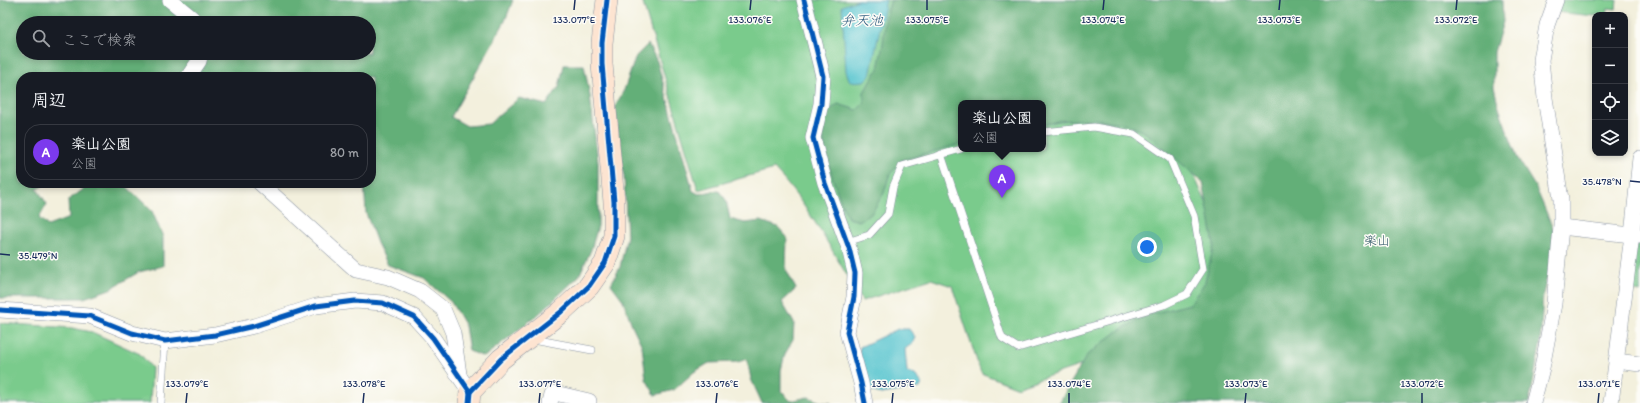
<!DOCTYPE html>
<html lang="ja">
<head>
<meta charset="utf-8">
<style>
  body { margin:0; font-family:Itim,"Klee One",sans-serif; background:#242831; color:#f1f3f6 }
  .controls { position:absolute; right:12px; top:12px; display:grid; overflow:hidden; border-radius:8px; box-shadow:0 2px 6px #0003 }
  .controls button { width:36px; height:36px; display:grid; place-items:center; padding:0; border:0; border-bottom:1px solid #363941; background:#171b24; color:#f1f3f6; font:20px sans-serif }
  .you { position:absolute; left:1147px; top:247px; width:14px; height:14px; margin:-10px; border:3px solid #fff; border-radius:50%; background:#1a73e8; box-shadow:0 0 0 6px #1a73e833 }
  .badge { display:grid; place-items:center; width:26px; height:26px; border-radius:50%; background:#7c3aed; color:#fff; font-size:13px; font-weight:700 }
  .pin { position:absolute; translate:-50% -33px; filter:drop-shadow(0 1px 2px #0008) }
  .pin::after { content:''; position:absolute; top:21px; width:14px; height:12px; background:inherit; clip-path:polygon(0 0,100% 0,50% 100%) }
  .popup { position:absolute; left:958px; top:100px; width:88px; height:52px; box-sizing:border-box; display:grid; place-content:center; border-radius:8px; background:#171b24; filter:drop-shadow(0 1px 3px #0005); font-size:13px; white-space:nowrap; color:#9ea1a6 }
  .popup b { font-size:15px; color:#f1f3f6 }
  .popup::after { content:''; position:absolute; left:50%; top:100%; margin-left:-8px; border:8px solid transparent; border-top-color:#171b24 }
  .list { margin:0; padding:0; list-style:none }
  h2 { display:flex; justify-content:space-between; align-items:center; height:52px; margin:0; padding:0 16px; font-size:17px }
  h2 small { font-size:13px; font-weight:400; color:#9ea1a6 }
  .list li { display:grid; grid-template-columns:26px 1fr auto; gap:12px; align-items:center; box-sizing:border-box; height:56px; margin:0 8px 8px; padding:0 8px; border:1px solid #363941; border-radius:16px }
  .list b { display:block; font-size:15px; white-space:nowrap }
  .list p { margin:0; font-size:13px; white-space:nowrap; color:#9ea1a6 }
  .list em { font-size:13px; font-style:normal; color:#9ea1a6 }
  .icon { flex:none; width:22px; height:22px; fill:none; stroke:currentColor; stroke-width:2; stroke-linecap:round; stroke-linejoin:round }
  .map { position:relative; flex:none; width:1640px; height:403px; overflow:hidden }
  .search { position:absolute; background:#171b24; box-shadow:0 2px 6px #0003; left:16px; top:16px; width:360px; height:44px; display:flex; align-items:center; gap:10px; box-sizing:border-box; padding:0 14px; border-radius:22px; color:#9ea1a6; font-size:15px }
  .panel { position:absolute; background:#171b24; box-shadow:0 2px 6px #0003; left:16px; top:72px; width:360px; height:116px; border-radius:16px }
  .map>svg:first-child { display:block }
</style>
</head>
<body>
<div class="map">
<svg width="1640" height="403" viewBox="0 0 1640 403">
  <rect width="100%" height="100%" fill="#fdfcf7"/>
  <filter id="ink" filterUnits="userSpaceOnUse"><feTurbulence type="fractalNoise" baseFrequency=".025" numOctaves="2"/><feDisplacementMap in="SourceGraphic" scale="8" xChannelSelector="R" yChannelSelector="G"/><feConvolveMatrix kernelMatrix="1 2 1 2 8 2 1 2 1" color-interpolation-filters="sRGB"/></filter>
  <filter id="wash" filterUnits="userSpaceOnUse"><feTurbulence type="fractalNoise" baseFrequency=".012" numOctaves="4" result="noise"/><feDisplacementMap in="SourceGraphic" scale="16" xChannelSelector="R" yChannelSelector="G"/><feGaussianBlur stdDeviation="0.9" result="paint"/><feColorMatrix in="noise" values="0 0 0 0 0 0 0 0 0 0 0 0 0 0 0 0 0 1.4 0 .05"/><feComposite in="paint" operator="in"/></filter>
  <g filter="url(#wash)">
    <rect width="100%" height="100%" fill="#f3f0dd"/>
    <g fill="#7acb8c" stroke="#4a7d75" fill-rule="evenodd">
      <path d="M 642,0 L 1074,0 L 1182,148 L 1200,189 L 1219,230 L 1219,319 L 1016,387 L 981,373 L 952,286 L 931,279 L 862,301 C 836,258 809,205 774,169 L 698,190 ZM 961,103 L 1043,103 L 1043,149 L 961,149 Z"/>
      <polygon points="1559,0 1617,0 1616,9 1608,8 1607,15 1595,15 1595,16 1555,12"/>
      <polygon points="1636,244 1640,245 1640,292 1630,290"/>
      <polygon points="0,323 72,328 92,332 140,354 152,368 150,403 0,403"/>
    </g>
    <g fill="#63af78" stroke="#3f6f6b" fill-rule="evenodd">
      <path d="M 0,0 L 513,0 L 505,21 L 451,117 L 467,126 L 489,124 L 519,98 L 546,105 L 559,87 L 564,65 L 584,65 L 590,96 L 598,162 L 598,226 L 591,250 L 579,276 L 540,313 L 484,357 L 469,351 L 465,326 L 451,302 L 424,278 L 388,265 L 377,243 L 366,213 L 364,184 L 362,183 L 371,183 L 371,77 L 21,77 L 21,183 L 47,183 L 37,189 L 47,204 L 39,218 L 48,226 L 69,218 L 68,200 L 84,189 L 100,183 L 123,183 L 152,211 L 163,237 L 163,266 L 139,272 L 110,289 L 84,298 L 0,298 ZM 23,23 L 369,23 L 369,53 L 23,53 Z"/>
      <path d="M 891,0 L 1502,0 L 1503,22 L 1494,52 L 1494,87 L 1499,108 L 1517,157 L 1536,188 L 1553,228 L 1554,262 L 1547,277 L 1543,294 L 1540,347 L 1529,403 L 1059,403 L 1087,355 L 1118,331 L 1147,315 L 1190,304 L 1205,282 L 1214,245 L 1203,182 L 1146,133 L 1126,124 L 1094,119 L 1058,121 L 1043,125 L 1043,103 L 961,103 L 961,144 L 902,160 L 889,176 L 884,193 L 871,214 L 859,221 L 848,218 C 837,194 823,154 823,128 C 823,123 825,118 826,113 L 838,104 L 857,110 L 864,103 L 864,92 L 878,69 L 883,44 L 885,21 L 890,2 Z"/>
      <polygon points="648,44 657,61 693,191 699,194 718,190 726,200 730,219 745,223 761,221 778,227 787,237 786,269 796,289 782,302 794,323 793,340 785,354 781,370 781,391 791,401 808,397 821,402 831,403 762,403 751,379 747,359 738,362 709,363 694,372 674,390 655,395 646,379 642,346 632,325 623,300 611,284 620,267 627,236 624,176 615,107 624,90 636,56"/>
    </g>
    <g fill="#58c5cf" stroke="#3a7a96">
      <polygon points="858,0 886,0 870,75 864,81 850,82 846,71 842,6"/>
      <polygon points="898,329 909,329 915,337 913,343 905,349 907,372 915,375 922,383 920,388 881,394 871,391 859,353 860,347"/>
    </g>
  </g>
  <g filter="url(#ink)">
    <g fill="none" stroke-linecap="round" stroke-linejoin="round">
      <g stroke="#87909e" stroke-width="8">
        <g id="lane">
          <polyline points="941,154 1002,338 1018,348 1164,305 1187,294 1203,269 1194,216 1170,159 1134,134 1094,127 1043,132"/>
          <polyline points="847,242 869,235 888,214 893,187 902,166 961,149"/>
          <polyline points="533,339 592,350"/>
          <polyline points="161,403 165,341"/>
        </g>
      </g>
      <g stroke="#87909e" stroke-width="16">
        <g id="street">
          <polyline points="170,0 192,18 194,23"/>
          <polyline points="804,0 823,76 821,104 813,138 825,183 849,248 855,273 854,297 847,332 861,383 865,403"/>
          <polyline points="188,77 199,61 201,53"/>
          <polyline points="260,183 356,270 388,277 420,291 443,309 453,333 459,374"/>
          <polyline points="1561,227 1640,236"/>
          <polyline points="0,310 90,316 132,333 165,341 215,335 254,326 316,306 355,301 383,303 414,317 433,338 470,392"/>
          <polyline points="1616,361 1640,364"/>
          <polyline points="550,403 552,395 555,393 589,401"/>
          <polyline points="1533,403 1542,368 1554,304 1561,227 1561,199 1545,98 1541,60 1547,25 1556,0"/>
          <polyline points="1611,403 1632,235 1640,158"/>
        </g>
      </g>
      <g stroke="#87909e" stroke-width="22">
        <polyline id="secondary" points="469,403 470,392 501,359 561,312 589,286 605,263 614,236 614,202 602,64 602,43 607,0"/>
      </g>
      <use href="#lane" stroke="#fff" stroke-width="7"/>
      <use href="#street" stroke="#fff" stroke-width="15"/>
      <use href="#secondary" stroke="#fde4d1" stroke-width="21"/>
      <g stroke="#fdfcf7" stroke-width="8">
        <g id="cycleway">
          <polyline points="804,0 823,76 821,104 813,138 825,183 849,248 855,273 854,297 847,332 861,383 865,403"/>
          <polyline points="0,310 90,316 132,333 165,341 215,335 254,326 316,306 355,301 383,303 414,317 433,338 470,392"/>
          <polyline points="469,403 470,392 501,359 561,312 589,286 605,263 614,236 614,202 602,64 602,43 607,0"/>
        </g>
      </g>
      <use href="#cycleway" stroke="#0057b8" stroke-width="5"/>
    </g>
  </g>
  <path fill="none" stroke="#1b2f5e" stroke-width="1.5" d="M 574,10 L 575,0M 750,10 L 751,0M 927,10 L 927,0M 1103,10 L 1104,0M 1279,10 L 1280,0M 1456,10 L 1457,0M 1630,181 L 1640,182M 0,254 L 10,255M 186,403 L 187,393M 363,403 L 364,393M 539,403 L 540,393M 716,403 L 717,393M 892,403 L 893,393M 1069,403 L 1069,393M 1245,403 L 1246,393M 1422,403 L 1422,393M 1598,403 L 1599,393"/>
  <g text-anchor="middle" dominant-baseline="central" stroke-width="3" stroke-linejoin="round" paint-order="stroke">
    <g font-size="13" fill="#385e6c" stroke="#fdfcf7">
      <text x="1377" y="240">楽山</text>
    </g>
    <g font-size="14" font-style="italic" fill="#2d5c80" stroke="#fdfcf7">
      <text x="862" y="20">弁天池</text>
    </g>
  </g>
  <g font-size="10" text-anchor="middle" fill="#1b2f5e" stroke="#fdfcf7" stroke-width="3" stroke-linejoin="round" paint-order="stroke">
    <text x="574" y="23">133.077°E</text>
    <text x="750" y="23">133.076°E</text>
    <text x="927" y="23">133.075°E</text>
    <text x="1103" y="23">133.074°E</text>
    <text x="1279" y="23">133.073°E</text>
    <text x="1456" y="23">133.072°E</text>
    <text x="1602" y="185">35.478°N</text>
    <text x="38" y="259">35.479°N</text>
    <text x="187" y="387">133.079°E</text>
    <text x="364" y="387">133.078°E</text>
    <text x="540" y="387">133.077°E</text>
    <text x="717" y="387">133.076°E</text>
    <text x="893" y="387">133.075°E</text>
    <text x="1069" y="387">133.074°E</text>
    <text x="1246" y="387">133.073°E</text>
    <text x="1422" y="387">133.072°E</text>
    <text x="1599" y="387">133.071°E</text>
  </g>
</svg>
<div class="controls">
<button>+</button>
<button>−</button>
<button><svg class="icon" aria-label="locate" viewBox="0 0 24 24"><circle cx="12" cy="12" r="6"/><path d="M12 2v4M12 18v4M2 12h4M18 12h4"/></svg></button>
<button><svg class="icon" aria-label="layers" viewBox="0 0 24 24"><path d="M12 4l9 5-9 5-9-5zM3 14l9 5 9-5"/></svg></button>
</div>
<div class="you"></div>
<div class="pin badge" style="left:1002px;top:198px">A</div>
<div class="popup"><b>楽山公園</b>公園</div>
<div class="search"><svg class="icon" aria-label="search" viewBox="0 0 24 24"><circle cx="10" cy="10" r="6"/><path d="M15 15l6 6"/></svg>ここで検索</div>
<section class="panel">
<h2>周辺<small></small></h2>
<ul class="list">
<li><span class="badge">A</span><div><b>楽山公園</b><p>公園</p></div><em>80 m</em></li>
</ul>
</section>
</div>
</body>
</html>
